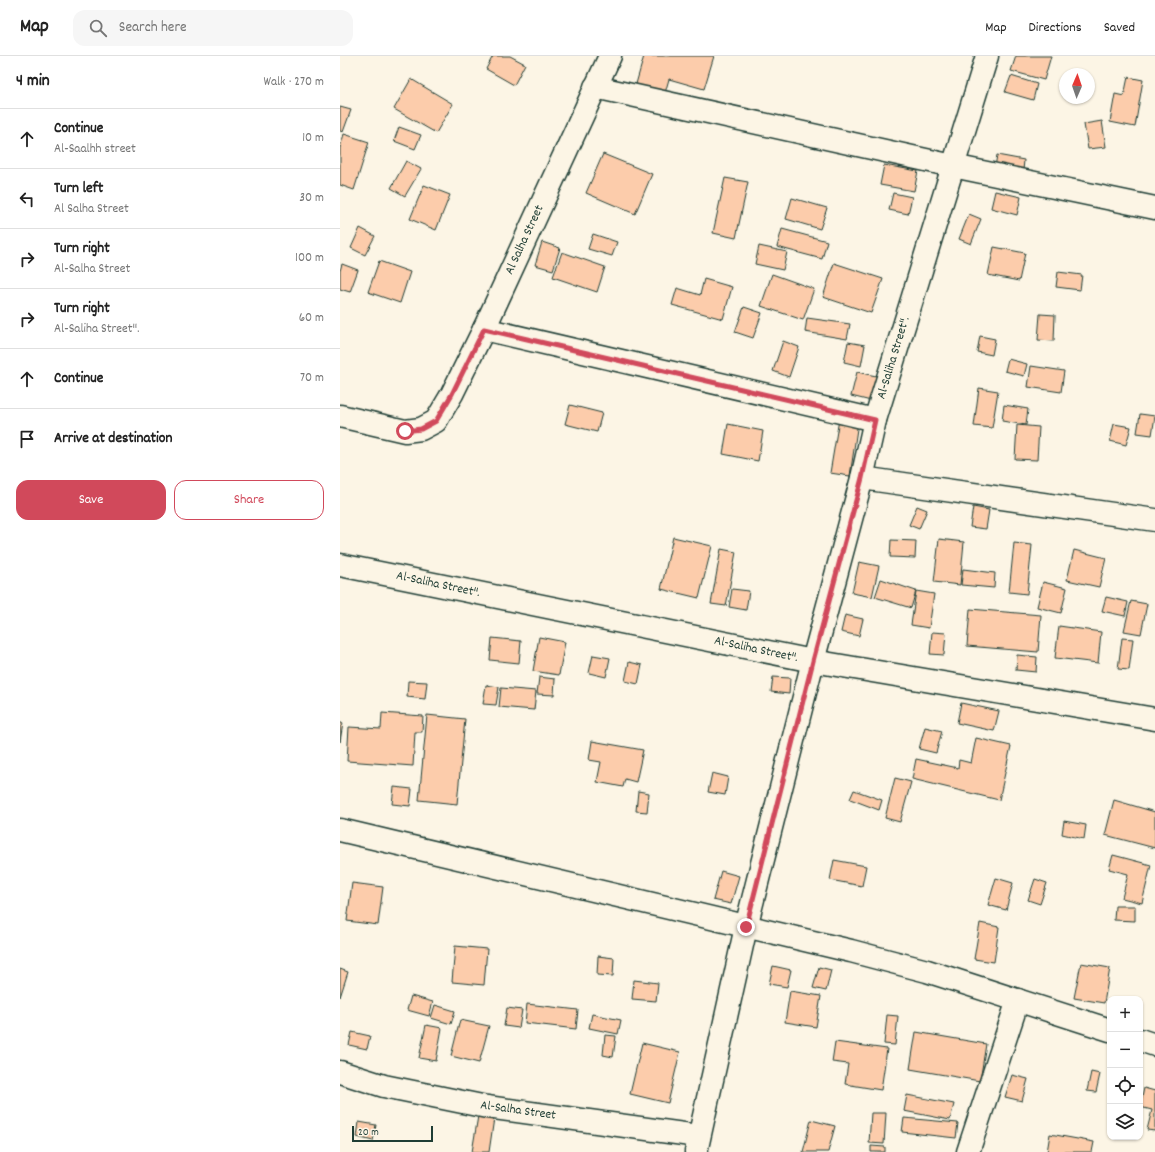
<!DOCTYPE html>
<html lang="en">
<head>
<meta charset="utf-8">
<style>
  body { margin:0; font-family:Dekko,sans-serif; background:#f6f6f6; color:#222 }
  .controls { position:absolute; right:12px; bottom:12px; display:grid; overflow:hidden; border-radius:8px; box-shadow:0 1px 3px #0004 }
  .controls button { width:36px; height:36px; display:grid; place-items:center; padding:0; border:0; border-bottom:1px solid #e0e0e0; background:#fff; color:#222; font:20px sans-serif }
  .compass { position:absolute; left:719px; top:12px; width:36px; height:36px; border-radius:50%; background:#fff; box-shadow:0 1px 3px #0004; rotate:2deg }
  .scale { position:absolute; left:12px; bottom:10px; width:81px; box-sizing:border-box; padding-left:4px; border:2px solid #1f3d34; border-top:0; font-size:11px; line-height:14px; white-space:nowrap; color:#1f3d34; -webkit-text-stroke:3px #fcf5e5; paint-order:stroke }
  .stop { position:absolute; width:12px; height:12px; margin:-9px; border:3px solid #d1495b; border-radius:50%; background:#fff }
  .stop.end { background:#d1495b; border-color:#fff; box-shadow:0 1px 4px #0008 }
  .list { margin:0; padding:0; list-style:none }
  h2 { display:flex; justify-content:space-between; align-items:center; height:52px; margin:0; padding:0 16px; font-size:17px }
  h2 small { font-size:13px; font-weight:400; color:#767676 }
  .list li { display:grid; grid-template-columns:26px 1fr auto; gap:12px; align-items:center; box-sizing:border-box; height:60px; padding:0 16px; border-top:1px solid #e0e0e0 }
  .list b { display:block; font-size:15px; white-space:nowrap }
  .list p { margin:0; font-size:13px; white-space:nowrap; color:#767676 }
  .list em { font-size:13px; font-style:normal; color:#767676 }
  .actions { display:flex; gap:8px; padding:12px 16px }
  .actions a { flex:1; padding:9px 0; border:1px solid #d1495b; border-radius:12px; text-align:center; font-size:14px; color:#d1495b }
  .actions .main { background:#d1495b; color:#fff }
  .icon { flex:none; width:22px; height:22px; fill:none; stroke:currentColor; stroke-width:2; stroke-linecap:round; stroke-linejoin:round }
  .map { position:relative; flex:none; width:815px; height:1096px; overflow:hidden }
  header { display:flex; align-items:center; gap:24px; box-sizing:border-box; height:56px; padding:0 20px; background:#fff; border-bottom:1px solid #e0e0e0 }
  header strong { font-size:19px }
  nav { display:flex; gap:22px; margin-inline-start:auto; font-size:14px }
  .search { width:280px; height:36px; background:#f6f6f6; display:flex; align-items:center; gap:10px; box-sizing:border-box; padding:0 14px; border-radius:12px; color:#767676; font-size:15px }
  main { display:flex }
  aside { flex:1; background:#fff }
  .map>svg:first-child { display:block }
</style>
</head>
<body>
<header>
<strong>Map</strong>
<div class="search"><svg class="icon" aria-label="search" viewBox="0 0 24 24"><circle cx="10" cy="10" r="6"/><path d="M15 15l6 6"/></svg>Search here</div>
<nav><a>Map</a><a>Directions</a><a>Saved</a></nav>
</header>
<main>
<aside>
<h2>4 min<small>Walk · 270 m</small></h2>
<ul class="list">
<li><svg class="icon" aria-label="ahead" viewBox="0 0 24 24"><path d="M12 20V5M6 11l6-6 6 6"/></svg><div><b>Continue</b><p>Al-Saalhh street</p></div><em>10 m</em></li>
<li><svg class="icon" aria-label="left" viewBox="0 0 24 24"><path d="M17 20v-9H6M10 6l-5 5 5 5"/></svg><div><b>Turn left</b><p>Al Salha Street</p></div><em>30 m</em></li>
<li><svg class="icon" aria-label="right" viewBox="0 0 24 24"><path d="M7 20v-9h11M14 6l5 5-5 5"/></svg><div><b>Turn right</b><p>Al-Salha Street</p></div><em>100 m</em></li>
<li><svg class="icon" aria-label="right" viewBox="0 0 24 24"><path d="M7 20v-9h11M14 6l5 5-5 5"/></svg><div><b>Turn right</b><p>Al-Saliha Street&quot;.</p></div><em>60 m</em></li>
<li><svg class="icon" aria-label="ahead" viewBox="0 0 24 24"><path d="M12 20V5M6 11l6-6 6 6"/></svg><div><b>Continue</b></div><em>70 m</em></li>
<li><svg class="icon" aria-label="arrive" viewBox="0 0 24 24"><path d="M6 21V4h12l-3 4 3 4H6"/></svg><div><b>Arrive at destination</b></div></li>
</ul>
<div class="actions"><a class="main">Save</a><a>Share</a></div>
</aside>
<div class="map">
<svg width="815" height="1096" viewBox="0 0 815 1096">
  <rect width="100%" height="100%" fill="#fcf5e5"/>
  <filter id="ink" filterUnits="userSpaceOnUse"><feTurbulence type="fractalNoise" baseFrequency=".025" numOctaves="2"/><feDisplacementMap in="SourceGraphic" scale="8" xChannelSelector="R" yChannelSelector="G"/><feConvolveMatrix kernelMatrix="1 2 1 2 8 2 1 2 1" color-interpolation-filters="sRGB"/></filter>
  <g filter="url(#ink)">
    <g fill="#fcccab" stroke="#1f3d34">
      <polygon points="153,0 170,0 185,8 174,29 146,13"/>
      <polygon points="304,0 374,0 364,33 329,23 325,37 296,28"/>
      <polygon points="676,0 711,0 704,24 671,15"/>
      <polygon points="671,20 697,28 693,44 665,36"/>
      <polygon points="788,21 803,24 795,71 770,66 775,38 784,40"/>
      <polygon points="71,23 113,48 96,77 54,53"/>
      <polygon points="0,51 11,54 3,76 0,75"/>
      <polygon points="762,65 766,91 748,93 744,68"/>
      <polygon points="59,71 81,79 75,93 54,85"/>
      <polygon points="4,78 29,86 14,134 0,129 0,92"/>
      <polygon points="263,98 312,118 295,158 246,137"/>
      <polygon points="657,99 684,104 683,115 655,111"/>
      <polygon points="66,105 81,113 65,140 51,132"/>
      <polygon points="544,109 578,115 574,135 540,129"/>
      <polygon points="385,122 408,126 396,182 373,177"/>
      <polygon points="84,129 110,139 96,174 70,163"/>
      <polygon points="655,135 681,141 677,159 651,152"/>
      <polygon points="553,137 572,141 568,158 549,154"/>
      <polygon points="452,142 487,152 480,173 446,163"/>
      <polygon points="629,158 641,163 631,188 619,183"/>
      <polygon points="20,172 35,180 25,199 11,192"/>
      <polygon points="442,173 487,185 482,203 437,191"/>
      <polygon points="253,178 277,186 272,200 248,193"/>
      <polygon points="202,186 220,192 213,214 195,209"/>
      <polygon points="419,190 447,196 443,214 415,208"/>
      <polygon points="654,191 685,197 679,225 648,219"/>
      <polygon points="222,196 265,211 257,236 213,221"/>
      <polygon points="39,205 70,216 60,247 28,236"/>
      <polygon points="494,207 543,223 531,257 483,241"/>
      <polygon points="2,208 18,214 10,236 0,233 0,215"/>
      <polygon points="718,216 742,219 740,234 716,231"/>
      <polygon points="432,218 474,233 463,264 421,250"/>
      <polygon points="364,223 392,231 383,263 332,249 337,232 360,239"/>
      <polygon points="404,251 422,257 413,282 395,276"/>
      <polygon points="700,258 715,259 714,285 698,284"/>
      <polygon points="467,262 510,268 507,283 465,276"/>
      <polygon points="640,280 655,283 652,299 637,296"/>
      <polygon points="443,285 459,291 449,321 433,315"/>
      <polygon points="508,286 525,289 521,310 504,306"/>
      <polygon points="668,303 687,308 684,320 665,315"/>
      <polygon points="691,310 724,315 721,336 688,331"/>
      <polygon points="517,316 541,321 535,346 511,340"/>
      <polygon points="639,332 658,335 652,372 634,370"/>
      <polygon points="230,349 262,357 257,376 225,368"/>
      <polygon points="664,349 688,353 686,369 662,365"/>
      <polygon points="800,358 815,360 812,379 797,377"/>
      <polygon points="499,363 518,366 510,420 490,417"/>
      <polygon points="388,368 423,375 418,405 383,398"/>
      <polygon points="774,368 791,371 786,389 770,385"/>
      <polygon points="677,369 699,371 697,404 675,403"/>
      <polygon points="577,450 587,454 579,473 569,469"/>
      <polygon points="633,451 649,454 646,473 630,471"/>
      <polygon points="333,481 372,490 359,542 321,533"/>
      <polygon points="599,483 624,486 620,529 594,526"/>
      <polygon points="551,484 576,485 575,502 550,501"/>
      <polygon points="674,487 692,489 687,538 669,536"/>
      <polygon points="381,493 396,496 386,550 371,548"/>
      <polygon points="734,494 766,502 759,531 727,524"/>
      <polygon points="519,506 539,510 532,541 512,537"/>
      <polygon points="623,513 655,517 654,532 621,529"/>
      <polygon points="541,523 576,535 571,552 535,541"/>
      <polygon points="703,526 727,532 721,557 697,551"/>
      <polygon points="392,533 409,535 406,554 389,551"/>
      <polygon points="576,535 594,538 589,572 571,569"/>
      <polygon points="766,541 788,546 785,560 762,555"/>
      <polygon points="791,545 807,548 801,578 784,575"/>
      <polygon points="630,553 701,559 698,596 627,590"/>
      <polygon points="505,559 523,563 519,580 501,576"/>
      <polygon points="719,570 761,576 758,607 715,602"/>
      <polygon points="592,576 606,577 604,599 590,598"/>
      <polygon points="199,581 225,586 219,619 193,615"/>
      <polygon points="152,582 181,585 179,607 150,604"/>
      <polygon points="782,582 793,583 789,614 778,613"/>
      <polygon points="253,599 270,602 266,621 249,617"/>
      <polygon points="677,599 697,601 696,616 676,614"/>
      <polygon points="289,606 302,609 298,628 285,625"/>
      <polygon points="199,621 215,623 214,639 197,638"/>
      <polygon points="433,621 450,622 449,638 431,636"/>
      <polygon points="68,625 87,626 85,643 67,641"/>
      <polygon points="146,629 159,631 156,649 143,648"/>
      <polygon points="161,632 196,635 194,654 159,651"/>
      <polygon points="621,647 659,655 654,675 617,667"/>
      <polygon points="42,657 83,660 82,676 75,676 73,710 7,705 9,671 41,673"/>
      <polygon points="87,659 125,663 117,748 79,744"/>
      <polygon points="0,667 3,667 0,686"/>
      <polygon points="585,671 602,675 596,697 579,693"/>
      <polygon points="636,682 671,690 659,744 572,723 576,703 618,712 619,704 631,707"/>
      <polygon points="252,685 303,694 296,726 285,723 283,731 257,726 261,706 249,704"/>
      <polygon points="372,717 388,721 385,739 368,736"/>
      <polygon points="555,722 571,726 560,766 545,762"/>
      <polygon points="54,731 72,733 70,750 52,748"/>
      <polygon points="514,734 542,744 539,754 510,743"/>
      <polygon points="298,735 309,737 307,756 296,755"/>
      <polygon points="774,744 815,756 815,792 765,779"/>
      <polygon points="724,765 746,769 744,783 722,778"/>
      <polygon points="773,799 811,809 802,847 782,842 788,818 769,813"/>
      <polygon points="494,804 526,810 522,830 490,824"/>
      <polygon points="381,815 399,820 391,848 373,844"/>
      <polygon points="656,822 673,827 666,854 648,849"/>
      <polygon points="695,823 707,827 700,848 688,844"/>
      <polygon points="12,827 43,831 38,869 7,865"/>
      <polygon points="775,850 795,850 795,865 774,864"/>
      <polygon points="640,867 659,871 654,906 634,903"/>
      <polygon points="115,890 147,893 144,929 112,926"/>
      <polygon points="258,900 274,902 273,920 257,919"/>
      <polygon points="741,907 770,912 764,947 734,942"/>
      <polygon points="433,910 451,914 447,931 429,928"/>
      <polygon points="479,911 491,914 486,935 473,932"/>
      <polygon points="0,913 8,916 0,941"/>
      <polygon points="294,924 318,927 316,945 292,943"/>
      <polygon points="450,935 481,940 476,971 445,966"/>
      <polygon points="71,940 93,946 89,960 67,954"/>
      <polygon points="187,948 238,954 236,973 185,967"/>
      <polygon points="95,949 115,955 111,968 91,962"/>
      <polygon points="167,952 182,954 179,972 164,970"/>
      <polygon points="252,958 281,964 278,978 249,972"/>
      <polygon points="547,959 558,960 555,989 544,988"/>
      <polygon points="120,964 149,970 139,1007 111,1000"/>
      <polygon points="86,969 102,972 96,1005 79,1002"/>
      <polygon points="12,976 30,980 27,993 9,989"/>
      <polygon points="576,976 646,988 640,1025 570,1013"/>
      <polygon points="265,979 276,980 273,1001 263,999"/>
      <polygon points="495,986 547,993 541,1034 505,1028 508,1008 492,1006"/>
      <polygon points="302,987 340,996 328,1047 290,1038"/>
      <polygon points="751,1016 760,1018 756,1036 747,1035"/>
      <polygon points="672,1019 688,1023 682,1045 665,1041"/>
      <polygon points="804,1032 815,1035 815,1075 807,1074 812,1054 800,1051"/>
      <polygon points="567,1039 614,1048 610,1064 564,1055"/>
      <polygon points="531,1057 546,1057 544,1088 529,1087"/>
      <polygon points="138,1060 154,1062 149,1096 132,1096"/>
      <polygon points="564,1062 618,1067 616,1082 562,1076"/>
      <polygon points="471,1064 495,1070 488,1096 463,1096"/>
      <polygon points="19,1066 36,1069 33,1085 17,1081"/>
      <polygon points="710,1078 754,1086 752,1096 707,1096"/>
      <polygon points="531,1090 545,1091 545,1096 531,1096"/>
    </g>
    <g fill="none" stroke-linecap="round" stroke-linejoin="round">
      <g stroke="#1f3d34" stroke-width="25">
        <g id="street">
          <polyline points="255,31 613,110 815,152"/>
          <polyline points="144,273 535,364"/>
          <polyline points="0,360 65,375 81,373 96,365 112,338 144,273 270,0"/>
          <polyline points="522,422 815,464"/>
          <polyline points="0,509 473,605 522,422 535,364 647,0"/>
          <polyline points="0,774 511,895 587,915 770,974"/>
          <polyline points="800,984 815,989"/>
          <polyline points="0,1016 44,1030 147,1051 358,1080"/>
          <polyline points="356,1096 406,871 473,605 815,663"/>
          <polyline points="628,1096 678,944"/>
        </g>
      </g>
      <use href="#street" stroke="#fcf5e5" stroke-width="22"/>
    </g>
  </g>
  <g fill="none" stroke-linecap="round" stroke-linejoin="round" filter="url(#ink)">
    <polyline stroke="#d1495b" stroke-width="5" points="65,375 81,373 96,365 112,338 144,273 535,364 522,422 473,605 406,871"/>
  </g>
  <g text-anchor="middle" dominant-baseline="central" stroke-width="3.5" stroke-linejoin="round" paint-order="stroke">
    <g font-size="13" fill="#1f3d34" stroke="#fcf5e5">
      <text transform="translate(185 184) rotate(-65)">Al Salha Street</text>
      <text transform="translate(554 302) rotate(-73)">Al-Saliha Street".</text>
      <text transform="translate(98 529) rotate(12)">Al-Saliha Street".</text>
      <text transform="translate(416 594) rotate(12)">Al-Saliha Street".</text>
      <text transform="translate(178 1055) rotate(8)">Al-Salha Street</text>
    </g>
  </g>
</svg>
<div class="controls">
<button>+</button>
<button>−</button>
<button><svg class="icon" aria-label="locate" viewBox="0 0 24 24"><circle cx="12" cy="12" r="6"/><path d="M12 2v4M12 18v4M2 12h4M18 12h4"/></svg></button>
<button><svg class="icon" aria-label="layers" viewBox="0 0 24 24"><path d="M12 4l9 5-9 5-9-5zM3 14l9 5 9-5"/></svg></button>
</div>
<svg class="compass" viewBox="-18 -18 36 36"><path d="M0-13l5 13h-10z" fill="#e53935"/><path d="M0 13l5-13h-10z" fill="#767676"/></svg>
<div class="scale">20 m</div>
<div class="stop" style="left:65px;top:375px"></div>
<div class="stop end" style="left:406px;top:871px"></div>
</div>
</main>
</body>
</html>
